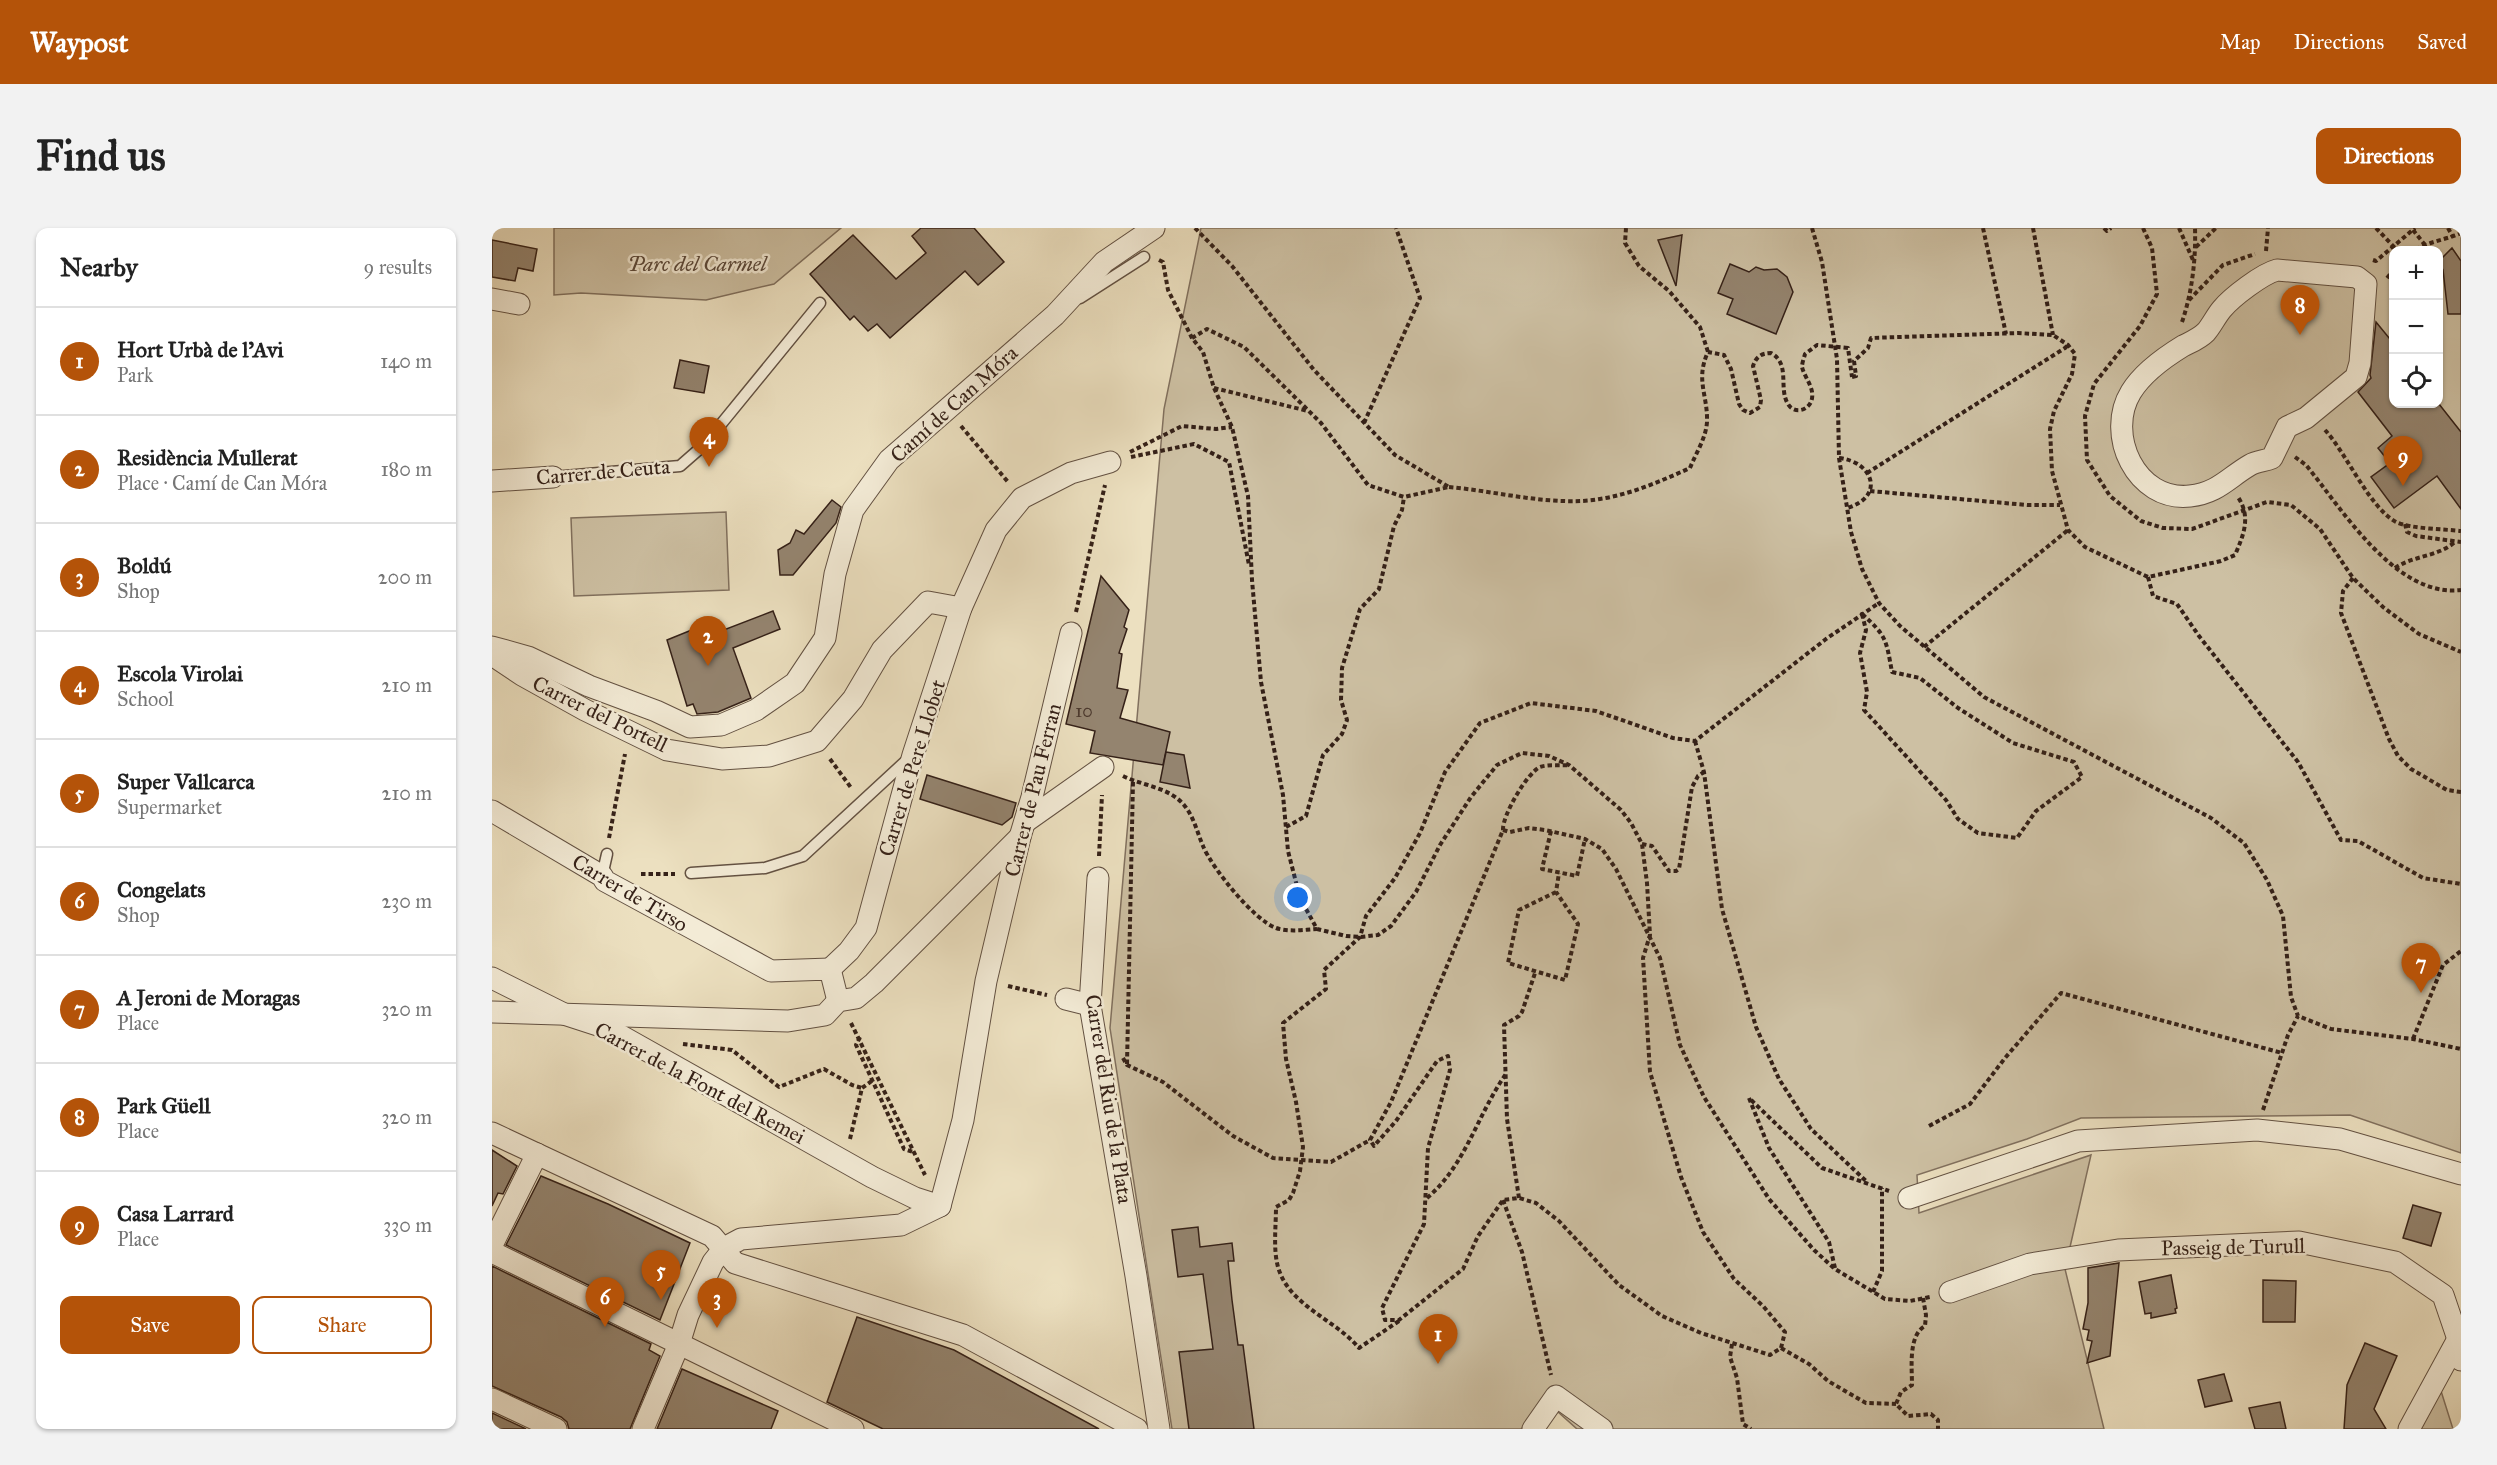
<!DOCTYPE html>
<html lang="en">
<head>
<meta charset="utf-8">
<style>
  body { margin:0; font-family:"IM FELL Great Primer",serif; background:#f2f2f2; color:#222 }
  .controls { position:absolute; right:18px; top:18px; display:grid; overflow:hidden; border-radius:12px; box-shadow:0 2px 4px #0004 }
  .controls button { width:54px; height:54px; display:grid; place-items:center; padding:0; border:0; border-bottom:2px solid #e0e0e0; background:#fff; color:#222; font:30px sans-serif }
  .you { position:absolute; left:806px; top:670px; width:21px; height:21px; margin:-15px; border:4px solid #fff; border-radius:50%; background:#1a73e8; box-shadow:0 0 0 9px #1a73e833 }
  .badge { display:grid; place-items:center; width:39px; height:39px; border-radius:50%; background:#b45309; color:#fff; font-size:20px; font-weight:700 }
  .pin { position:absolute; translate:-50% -50px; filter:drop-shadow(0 2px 3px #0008) }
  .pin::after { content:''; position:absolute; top:32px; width:21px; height:18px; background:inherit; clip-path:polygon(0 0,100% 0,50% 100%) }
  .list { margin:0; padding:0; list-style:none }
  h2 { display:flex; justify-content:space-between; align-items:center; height:78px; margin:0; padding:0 24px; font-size:26px }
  h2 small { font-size:20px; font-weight:400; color:#767676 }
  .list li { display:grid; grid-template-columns:39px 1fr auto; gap:18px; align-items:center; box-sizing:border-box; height:108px; padding:0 24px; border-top:2px solid #e0e0e0 }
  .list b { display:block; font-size:22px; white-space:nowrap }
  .list p { margin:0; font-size:20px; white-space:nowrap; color:#767676 }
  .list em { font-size:20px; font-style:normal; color:#767676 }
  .actions { display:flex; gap:12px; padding:18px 24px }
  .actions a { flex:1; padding:14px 0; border:2px solid #b45309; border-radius:12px; text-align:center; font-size:21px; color:#b45309 }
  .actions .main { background:#b45309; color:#fff }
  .icon { flex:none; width:33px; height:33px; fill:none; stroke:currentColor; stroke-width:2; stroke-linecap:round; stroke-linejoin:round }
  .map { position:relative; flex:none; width:1969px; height:1201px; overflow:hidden; border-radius:12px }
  header { display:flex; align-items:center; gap:36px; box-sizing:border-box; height:84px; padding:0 30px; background:#b45309; color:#fff }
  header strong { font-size:28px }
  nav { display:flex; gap:33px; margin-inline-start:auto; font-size:21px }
  .intro { display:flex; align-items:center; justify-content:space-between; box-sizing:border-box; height:144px; padding:0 36px }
  h1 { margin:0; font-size:42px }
  .button { padding:15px 27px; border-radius:12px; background:#b45309; color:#fff; font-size:21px; font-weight:700 }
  main { display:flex; gap:36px; padding:0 36px }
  aside { flex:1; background:#fff; border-radius:12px; box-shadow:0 2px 4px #0004 }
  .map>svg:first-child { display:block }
</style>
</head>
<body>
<header>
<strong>Waypost</strong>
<nav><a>Map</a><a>Directions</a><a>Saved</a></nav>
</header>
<div class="intro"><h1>Find us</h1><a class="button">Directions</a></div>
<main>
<aside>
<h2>Nearby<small>9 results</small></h2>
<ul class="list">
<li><span class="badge">1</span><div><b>Hort Urbà de l'Avi</b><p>Park</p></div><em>140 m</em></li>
<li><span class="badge">2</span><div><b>Residència Mullerat</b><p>Place · Camí de Can Móra</p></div><em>180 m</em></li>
<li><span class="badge">3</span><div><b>Boldú</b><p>Shop</p></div><em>200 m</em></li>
<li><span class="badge">4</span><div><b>Escola Virolai</b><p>School</p></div><em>210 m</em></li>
<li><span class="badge">5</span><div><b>Super Vallcarca</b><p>Supermarket</p></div><em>210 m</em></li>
<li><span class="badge">6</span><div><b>Congelats</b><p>Shop</p></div><em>230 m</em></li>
<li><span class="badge">7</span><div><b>A Jeroni de Moragas</b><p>Place</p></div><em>320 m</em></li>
<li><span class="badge">8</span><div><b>Park Güell</b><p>Place</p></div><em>320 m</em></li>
<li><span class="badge">9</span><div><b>Casa Larrard</b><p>Place</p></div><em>330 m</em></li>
</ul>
<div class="actions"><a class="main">Save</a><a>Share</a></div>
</aside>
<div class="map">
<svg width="1969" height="1201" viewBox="0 0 1969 1201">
  <rect width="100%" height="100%" fill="#ece0c0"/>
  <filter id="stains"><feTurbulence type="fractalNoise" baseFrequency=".00333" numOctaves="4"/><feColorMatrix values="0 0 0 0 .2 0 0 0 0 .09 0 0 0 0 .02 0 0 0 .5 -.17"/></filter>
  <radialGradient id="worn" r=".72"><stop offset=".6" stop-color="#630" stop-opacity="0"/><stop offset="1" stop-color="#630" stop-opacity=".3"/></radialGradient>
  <g fill="#cdc0a3" stroke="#81705e" stroke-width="1.5" fill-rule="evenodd">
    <polygon points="62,0 349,0 282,56 214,72 89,65 62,67"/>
    <path d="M 709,0 L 1969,0 L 1969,925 L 1858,887 L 1589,890 L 1535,911 L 1425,947 L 1427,985 L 1599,927 L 1573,1041 L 1612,1201 L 1085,1201 L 1066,1184 L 1053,1178 L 1029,1201 L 680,1201 L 618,800 L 672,181 ZM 1902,22 L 1946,22 L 1946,176 L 1902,176 Z"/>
    <polygon points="234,284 237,362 82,368 79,290"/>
    <polygon points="1949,1163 1961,1201 1928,1201"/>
  </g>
  <g fill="#94846f" stroke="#352118" stroke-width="1.5">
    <polygon points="429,0 482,0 512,34 486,57 473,43 398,110 385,96 376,103 362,88 358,92 318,46 361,7 404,51 434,25 420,8"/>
    <polygon points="1190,7 1184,58 1166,12"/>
    <polygon points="0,12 45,21 41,43 26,40 23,53 0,49"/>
    <polygon points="1960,20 1969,33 1969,86 1956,86 1951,42 1947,33"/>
    <polygon points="1238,36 1257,44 1264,39 1272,42 1285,41 1295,49 1301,64 1284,106 1235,86 1241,71 1226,65"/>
    <polygon points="1884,94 1902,116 1902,176 1947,176 1969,204 1969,281 1945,248 1902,280 1879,249 1898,235 1886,220 1900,208 1866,164 1879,150 1878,147"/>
    <polygon points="188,132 217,138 212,165 182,160"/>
    <polygon points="340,272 349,279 344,295 301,347 288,347 286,322 298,315 304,302 312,306"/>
    <polygon points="609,348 637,382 632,399 635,401 627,425 630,426 625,460 636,462 628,490 678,504 671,537 598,525 603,503 574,496"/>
    <polygon points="281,383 288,401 241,420 259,470 226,484 205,486 201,476 195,478 175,412 207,399 211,410"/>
    <polygon points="674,524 692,527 698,560 668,554"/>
    <polygon points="435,547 524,575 520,589 510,597 428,571"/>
    <polygon points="0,922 25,938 11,966 6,965 0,978"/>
    <polygon points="49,948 116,976 198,1015 168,1092 14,1017"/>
    <polygon points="1921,977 1949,985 1939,1018 1911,1010"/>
    <polygon points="706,999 708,1019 740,1015 742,1033 736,1033 740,1072 746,1117 751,1117 762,1201 697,1201 687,1124 721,1121 711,1046 686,1049 680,1002"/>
    <polygon points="1627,1035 1618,1128 1595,1135 1600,1113 1595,1112 1597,1102 1591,1101 1596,1075 1596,1040"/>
    <polygon points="0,1038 159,1116 157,1122 168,1128 138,1201 77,1201 75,1194 69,1189 0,1158"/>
    <polygon points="1679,1047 1685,1080 1683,1081 1684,1085 1659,1090 1659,1085 1653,1086 1647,1054"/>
    <polygon points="1771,1052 1804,1053 1803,1094 1771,1094"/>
    <polygon points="365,1089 462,1122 607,1201 391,1201 335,1174"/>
    <polygon points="1873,1115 1905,1128 1882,1181 1894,1201 1852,1201 1855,1157"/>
    <polygon points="190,1141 286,1183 279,1201 165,1201"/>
    <polygon points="1732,1146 1740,1173 1713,1179 1706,1152"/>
    <polygon points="1788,1174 1794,1201 1763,1201 1757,1180"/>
    <polygon points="0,1185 34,1201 0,1201"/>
  </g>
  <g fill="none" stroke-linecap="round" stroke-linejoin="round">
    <g stroke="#635142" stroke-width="13">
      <g id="lane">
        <polyline points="588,70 652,29"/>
        <polyline points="61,249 188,238 212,217 328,75"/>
        <polyline points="199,645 273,640 311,628 416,531"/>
        <polyline points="110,648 115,626"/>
      </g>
    </g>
    <g stroke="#635142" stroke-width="23">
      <g id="street">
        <path d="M 1785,42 L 1865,49 L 1874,56 L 1868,135 L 1864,149 L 1814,190 L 1795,199 L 1780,230 C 1773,233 1765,233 1758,237 C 1737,249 1726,265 1698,268 C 1644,274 1613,206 1639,164 C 1650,146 1673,129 1691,118 C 1699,114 1707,111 1714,104 C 1720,97 1724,88 1730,81 C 1740,69 1770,46 1785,42 Z"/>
        <polyline points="0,71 27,76"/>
        <polyline points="0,253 61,249"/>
        <polyline points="0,419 36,429 97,458 164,483 198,499 229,497 264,482 303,455 333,410 343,346 361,282 397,232 563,87 612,34 662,0"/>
        <polyline points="0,427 30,447 93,482 175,522 230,531 277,528 325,513 361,471 390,422 436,374 469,380"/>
        <polyline points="0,583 110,648 113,653 279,743 338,741 346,773"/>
        <polyline points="533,594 611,539"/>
        <polyline points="606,650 598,777 644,1048 667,1201"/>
        <polyline points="338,741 357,723 374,700 421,527 469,380 504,302 530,270 579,245 618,234"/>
        <polyline points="0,750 72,786 115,800 380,949 423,970 448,978"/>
        <polyline points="574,771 598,777"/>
        <polyline points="0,784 296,793 333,787 346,773 364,770 382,755 528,609"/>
        <polyline points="0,905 220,1008 243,1035 471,1107 645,1201"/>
        <polyline points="1417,970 1586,913 1765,902 1848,911 1969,946"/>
        <polyline points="0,1017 45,926"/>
        <polyline points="0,1024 361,1201"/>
        <polyline points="1458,1064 1538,1036 1626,1022 1807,1014 1903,1034 1951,1067 1966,1111 1969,1132"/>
        <polyline points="0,1171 64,1201"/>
        <polyline points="151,1201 187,1116 196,1087 221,1034 232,1020 249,1011 409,997 448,978 471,892 494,753 528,609 540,569 579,405"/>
        <polyline points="1041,1201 1064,1168 1110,1201"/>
        <polyline points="1917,1201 1966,1111"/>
      </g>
    </g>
    <g stroke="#352118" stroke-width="4" stroke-dasharray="4.5 3" stroke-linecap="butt">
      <path d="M 703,0 L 740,38 L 822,142 L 903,227 L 957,259 L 912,269 L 876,257 L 829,195 L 752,119 L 715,101 L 700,110 L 711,124 L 722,160 L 740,199 L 756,268 L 760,352 L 769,454 L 791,567 L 796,623 L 808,670 L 825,701 L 854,708 L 868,709 L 886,707 L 899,698 L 924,664 L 948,617 L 979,569 L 1005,537 L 1030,525 L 1057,528 L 1077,537 L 1129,582 L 1139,595 L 1150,616 L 1155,655 L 1158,707 L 1151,730 L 1158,844 L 1189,949 L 1211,1004 L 1242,1051 L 1271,1078 L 1293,1104 L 1289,1120 L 1278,1127 L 1209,1105 L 1170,1088 L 1127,1057 L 1067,993 L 1044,975 L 1027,970 L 1011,972 L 986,1008 L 971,1041 L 907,1092 L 893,1092 L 890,1080 L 932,996 L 936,920 L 958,842 L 956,828 L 945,833 L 904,893 L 882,918 L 878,912 L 899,874 L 1011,602 C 1010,588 1035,545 1048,539 C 1057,536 1068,538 1077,537"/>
      <polyline points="1134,0 1133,15 1147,38 1177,63 1208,99 1216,124"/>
      <polyline points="1320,0 1330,34 1345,131 1347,230 1359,304 1370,341 1387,375 1408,398 1492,469 1719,590 1752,615 1775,652 1791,688 1799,769 1806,788 1839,801 1921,811 1969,821"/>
      <polyline points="1491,0 1514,106"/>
      <polyline points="1541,0 1561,107"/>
      <polyline points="1612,0 1615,3 1619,0"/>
      <polyline points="1651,0 1660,20 1665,66 1648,98 1602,156 1593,188 1595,232 1618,268 1649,293 1671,300 1700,301 1775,274 1799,277 1828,301 1861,350 1891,379 1927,406 1969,424"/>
      <polyline points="1687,0 1701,32"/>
      <polyline points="1884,0 1905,22"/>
      <polyline points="1956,0 1961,9"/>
      <polyline points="1921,2 1933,17"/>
      <polyline points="1704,19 1724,0"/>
      <path d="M 1924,22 C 1937,13 1954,12 1969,5"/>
      <polyline points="1774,23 1776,0"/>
      <polyline points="667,32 671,34 676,62 700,110"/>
      <polyline points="1881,32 1884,33 1923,0"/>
      <polyline points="1895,50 1902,42"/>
      <polyline points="1946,70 1950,74"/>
      <polyline points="1697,72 1731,37 1763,26"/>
      <path d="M 1690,94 C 1700,65 1704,31 1703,0"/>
      <path d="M 1360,149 L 1364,148 L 1362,133 L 1376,120 L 1379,110 L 1526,105 L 1561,107 L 1576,117 L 1583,126 L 1580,146 L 1562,183 L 1558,201 L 1560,243 L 1576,302 L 1593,319 L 1656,349 L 1729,333 L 1743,327 C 1752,306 1759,289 1746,269"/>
      <polyline points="722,160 816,183"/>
      <polyline points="872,195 928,70 904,0"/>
      <polyline points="469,198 516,254"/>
      <path d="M 1833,202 C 1855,226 1877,279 1904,294 C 1919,301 1952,301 1969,303"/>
      <polyline points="638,224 690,198 724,201 740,199"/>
      <polyline points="639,229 702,216 737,234 757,337"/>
      <path d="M 1803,229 L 1814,237 C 1850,281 1904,370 1969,362"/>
      <path d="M 1347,230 C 1382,234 1393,269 1355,280"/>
      <polyline points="1375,245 1573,120 1576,117"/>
      <path d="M 957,259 C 1004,263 1061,279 1108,271 C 1140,266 1169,253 1198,240 C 1204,225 1214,210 1215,194 C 1216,167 1203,152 1216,124 L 1232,127 L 1239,141 L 1247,176 L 1251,182 L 1258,185 L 1268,179 L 1269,172 L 1261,138 C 1264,129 1269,125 1279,125 C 1299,136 1286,160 1296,176 C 1301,185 1314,184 1319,174 C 1324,161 1313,151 1310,139 C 1310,135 1312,130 1313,126 L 1325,117 L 1356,120 L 1360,149"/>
      <polyline points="1378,263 1535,277 1568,277"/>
      <polyline points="1913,296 1915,304 1924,308 1969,314"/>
      <path d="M 1903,340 C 1922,327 1947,329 1964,313"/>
      <polyline points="1656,349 1661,368 1685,376 1707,408 1806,534 1849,612 1866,613 1931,650 1969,656"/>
      <polyline points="1861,350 1851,363 1849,385 1897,511 1906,528 1919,541 1955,562 1969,564"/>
      <polyline points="584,384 613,257"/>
      <path d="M 1370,386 C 1395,408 1394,412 1400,444 L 1428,450 L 1466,480 L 1521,515 L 1582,534 L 1590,549 L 1544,583 L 1525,610 L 1486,605 L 1466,591 L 1454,572 L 1372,482 L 1375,464 L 1368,425 L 1374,402 Z"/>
      <polyline points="1432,419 1576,302"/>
      <polyline points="1203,513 1212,544 1230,681 1264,799 1287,851 1319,901 1375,954"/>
      <polyline points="338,531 360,561"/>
      <path d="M 631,548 C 651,558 677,559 692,577 C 702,589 705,604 711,618 C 720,640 762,692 784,700 C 796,704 811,702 825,701"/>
      <polyline points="794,599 814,588 831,527 850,506 855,492 849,472 850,440 868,381 887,361 902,298 910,282 912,269"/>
      <polyline points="1011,602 1018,604 1037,600 1053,602 1093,611 1110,621 1124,641 1168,730 1188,817 1212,869 1277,971 1322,1022 1343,1041 1393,1071 1418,1073 1438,1069"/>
      <polyline points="1059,603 1050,641 1085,648 1093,611"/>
      <polyline points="117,610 133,526"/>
      <polyline points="1150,616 1160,618 1177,643 1184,643 1187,641 1200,559 1206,548 1212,544"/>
      <polyline points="607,628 610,567"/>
      <polyline points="149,646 183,646"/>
      <polyline points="1064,664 1027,682 1016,735 1073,752 1086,696 1064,664 1067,645"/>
      <polyline points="516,758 555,767"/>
      <polyline points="359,795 433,947"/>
      <polyline points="368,809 364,817 412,921 421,924"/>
      <polyline points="1921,811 1951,737 1969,723"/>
      <polyline points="191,816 240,822 287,859 332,841 360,857 370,860"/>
      <polyline points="631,830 635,837 671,854 741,908 781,930 839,934 878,912"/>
      <polyline points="635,836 641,553"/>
      <polyline points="1771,882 1796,807 1806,788"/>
      <polyline points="1437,898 1478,876 1513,830 1569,765 1790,825"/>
      <polyline points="358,911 370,860 381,852"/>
      <path d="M 935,970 C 974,937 985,887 1014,846"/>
      <polyline points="1027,970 1015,891 1012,797 1027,788 1030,784 1043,745"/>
      <polyline points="1011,972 1030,1024 1059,1147"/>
      <polyline points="1343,1040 1337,1014 1277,920 1257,870 1330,940 1397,963"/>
      <polyline points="1381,1064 1390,1043 1390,960"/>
      <path d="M 1431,1070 L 1434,1087 L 1433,1098 C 1416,1107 1420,1140 1420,1157 L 1409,1164 L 1404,1176 L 1416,1188 L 1439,1186 L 1446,1192 L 1446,1201"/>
      <path d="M 907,1093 L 867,1120 C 843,1091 797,1078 786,1039 C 781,1021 784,998 784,979 L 797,972 L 801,965 L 808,943 L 811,919 L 804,874 L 794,831 L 791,795 L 834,761 L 832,742 L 868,709 L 874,688 L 903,650 L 928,605 L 953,544 L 988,495 L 1039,475 L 1104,483 L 1181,510 L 1203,513 L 1334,411 L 1387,375"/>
      <polyline points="1240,1116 1238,1129 1245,1150 1251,1196 1259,1201"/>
      <polyline points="1289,1120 1317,1136 1336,1153 1374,1175 1404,1176"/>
    </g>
    <use href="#lane" stroke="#f3ebd6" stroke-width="10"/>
    <use href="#street" stroke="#f3ebd6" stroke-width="21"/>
  </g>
  <g text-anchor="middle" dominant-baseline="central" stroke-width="5" stroke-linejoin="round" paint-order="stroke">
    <g font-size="18" fill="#4d3a2e">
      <text x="592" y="483">10</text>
    </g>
    <g font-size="21" font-style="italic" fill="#5b493b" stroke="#f3ebd6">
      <text x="205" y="36">Parc del Carmel</text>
    </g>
    <g font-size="21" fill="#352118" stroke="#f3ebd6">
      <text transform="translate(462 176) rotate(-42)">Camí de Can Móra</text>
      <text transform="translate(111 244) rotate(-5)">Carrer de Ceuta</text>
      <text transform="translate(108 486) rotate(26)">Carrer del Portell</text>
      <text transform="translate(420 540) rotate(-73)">Carrer de Pere Llobet</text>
      <text transform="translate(541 562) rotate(-76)">Carrer de Pau Ferran</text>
      <text transform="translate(138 665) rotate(31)">Carrer de Tirso</text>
      <text transform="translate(208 855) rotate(28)">Carrer de la Font del Remei</text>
      <text transform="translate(617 871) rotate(81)">Carrer del Riu de la Plata</text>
      <text transform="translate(1741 1019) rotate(-1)">Passeig de Turull</text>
    </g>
  </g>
  <rect width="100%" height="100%" filter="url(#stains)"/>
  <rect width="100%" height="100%" fill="url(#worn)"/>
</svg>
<div class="controls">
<button>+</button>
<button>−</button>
<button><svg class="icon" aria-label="locate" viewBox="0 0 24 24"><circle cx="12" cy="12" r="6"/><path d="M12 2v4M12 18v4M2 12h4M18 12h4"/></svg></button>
</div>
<div class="you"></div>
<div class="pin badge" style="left:946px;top:1136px">1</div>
<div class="pin badge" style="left:216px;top:438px">2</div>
<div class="pin badge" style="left:225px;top:1100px">3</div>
<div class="pin badge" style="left:217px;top:239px">4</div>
<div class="pin badge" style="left:169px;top:1072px">5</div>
<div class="pin badge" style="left:113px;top:1099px">6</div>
<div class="pin badge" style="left:1929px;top:765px">7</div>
<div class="pin badge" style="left:1808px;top:107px">8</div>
<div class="pin badge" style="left:1911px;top:258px">9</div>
</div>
</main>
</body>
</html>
